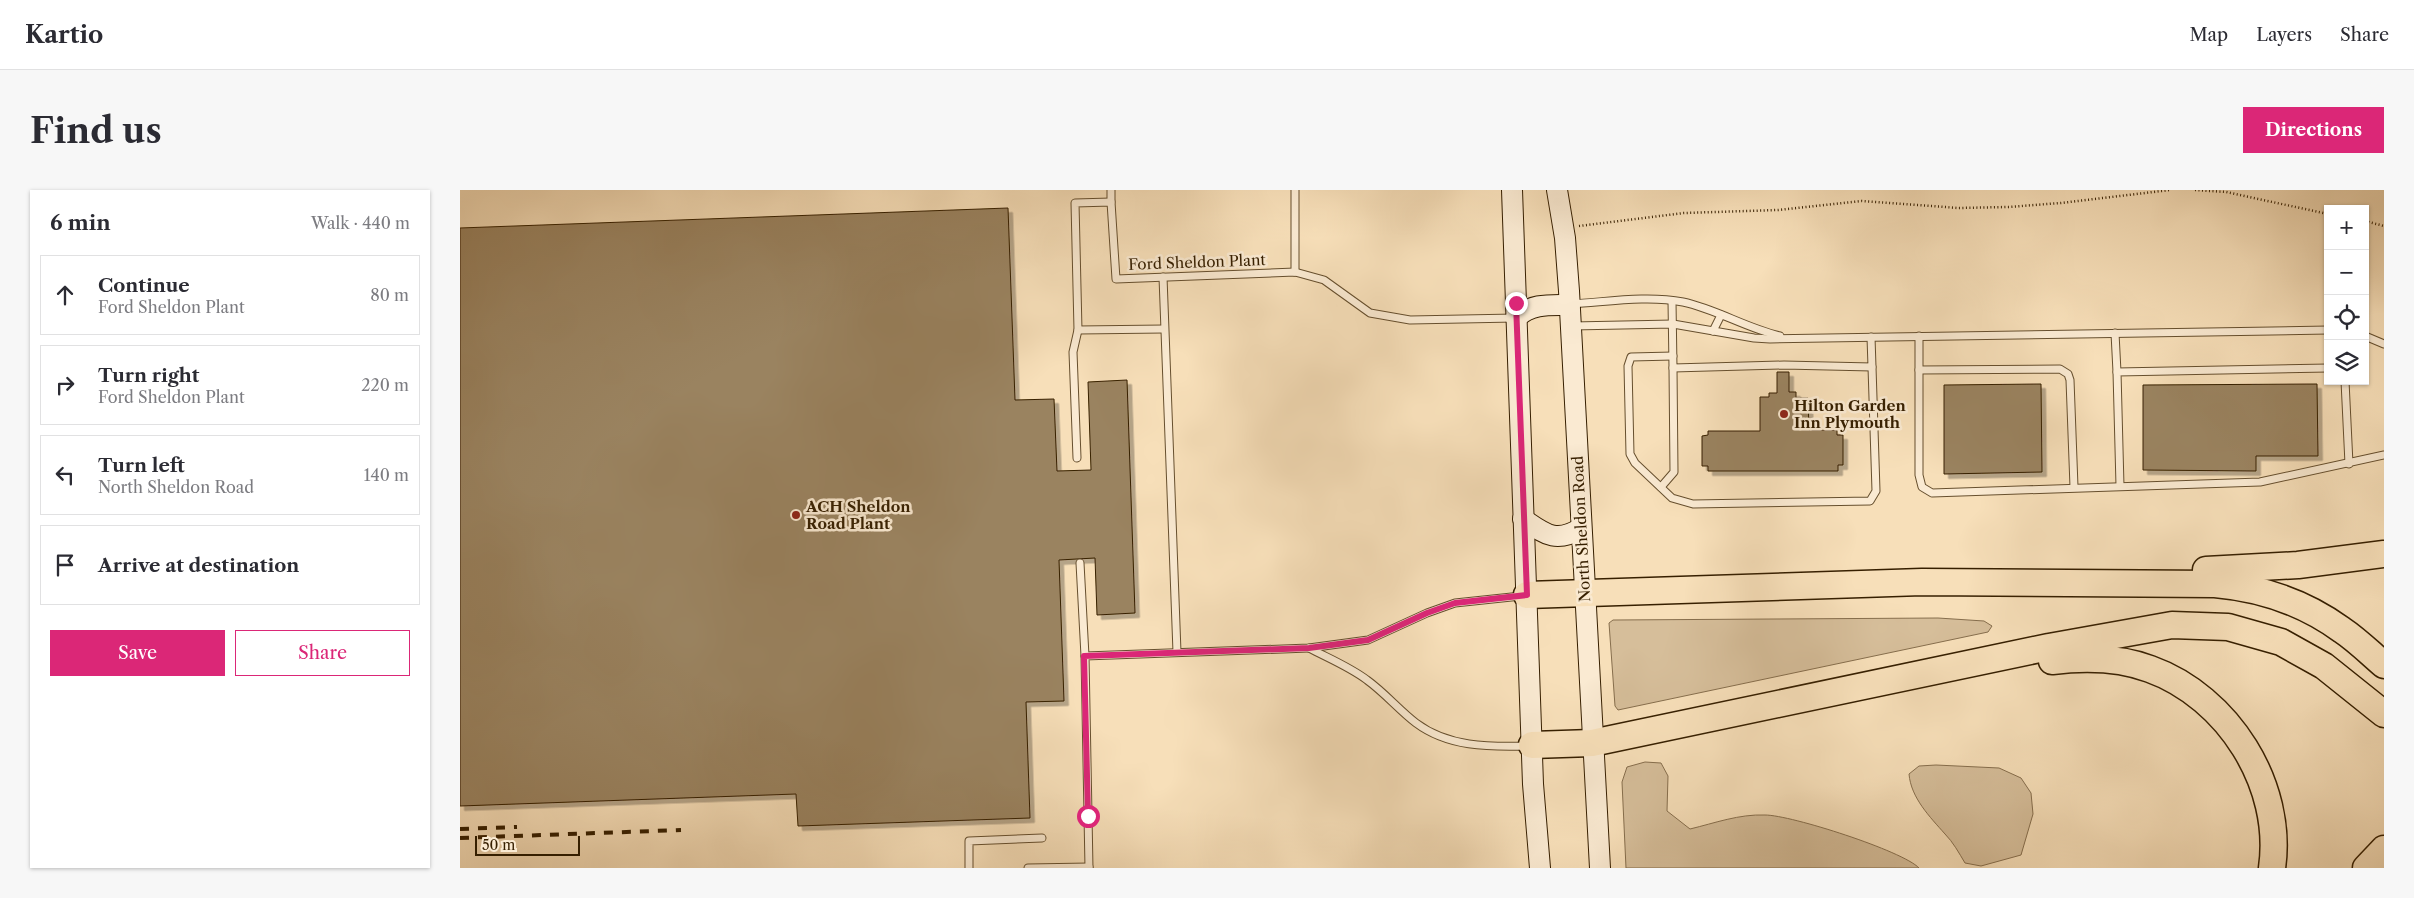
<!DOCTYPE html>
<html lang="en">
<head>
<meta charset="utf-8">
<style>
  body { margin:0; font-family:"Libre Caslon Text",serif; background:#f7f7f7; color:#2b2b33 }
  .controls { position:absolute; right:15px; top:15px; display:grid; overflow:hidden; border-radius:0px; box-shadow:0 1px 4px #0004 }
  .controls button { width:45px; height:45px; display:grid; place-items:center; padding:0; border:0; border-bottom:1px solid #e1e1e2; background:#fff; color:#2b2b33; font:25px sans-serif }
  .scale { position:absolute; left:15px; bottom:12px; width:105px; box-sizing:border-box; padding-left:5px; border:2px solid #361f00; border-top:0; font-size:14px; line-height:18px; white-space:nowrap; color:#361f00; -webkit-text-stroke:4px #faead2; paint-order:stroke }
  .stop { position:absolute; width:15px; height:15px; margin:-11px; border:4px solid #db2777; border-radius:50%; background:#fff }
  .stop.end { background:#db2777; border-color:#fff; box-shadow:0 1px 5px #0008 }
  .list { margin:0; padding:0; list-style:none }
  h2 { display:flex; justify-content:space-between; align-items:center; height:65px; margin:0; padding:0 20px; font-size:21px }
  h2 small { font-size:16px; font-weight:400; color:#7c7c81 }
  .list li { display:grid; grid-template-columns:32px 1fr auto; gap:15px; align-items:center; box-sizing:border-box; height:80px; margin:0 10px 10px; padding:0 10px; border:1px solid #e1e1e2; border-radius:0px }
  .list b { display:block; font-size:19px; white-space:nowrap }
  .list p { margin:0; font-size:16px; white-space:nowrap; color:#7c7c81 }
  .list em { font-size:16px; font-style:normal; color:#7c7c81 }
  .actions { display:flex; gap:10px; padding:15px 20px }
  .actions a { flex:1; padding:11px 0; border:1px solid #db2777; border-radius:0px; text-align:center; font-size:18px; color:#db2777 }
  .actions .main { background:#db2777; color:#fff }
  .icon { flex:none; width:28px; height:28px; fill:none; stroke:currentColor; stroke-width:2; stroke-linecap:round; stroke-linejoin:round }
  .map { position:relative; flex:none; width:1924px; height:678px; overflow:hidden; border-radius:0px }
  header { display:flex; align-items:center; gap:30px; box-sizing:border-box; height:70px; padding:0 25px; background:#fff; border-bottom:1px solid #e1e1e2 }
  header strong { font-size:24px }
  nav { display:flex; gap:28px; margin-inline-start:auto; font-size:18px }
  .intro { display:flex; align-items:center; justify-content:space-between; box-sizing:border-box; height:120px; padding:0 30px }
  h1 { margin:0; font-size:35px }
  .button { padding:12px 22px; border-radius:0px; background:#db2777; color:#fff; font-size:18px; font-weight:700 }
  main { display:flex; gap:30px; padding:0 30px }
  aside { flex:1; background:#fff; border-radius:0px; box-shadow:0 1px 4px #0004 }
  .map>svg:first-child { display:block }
</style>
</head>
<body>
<header>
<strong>Kartio</strong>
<nav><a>Map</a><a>Layers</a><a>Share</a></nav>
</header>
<div class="intro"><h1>Find us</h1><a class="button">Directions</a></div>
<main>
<aside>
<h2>6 min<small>Walk · 440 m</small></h2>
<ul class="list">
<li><svg class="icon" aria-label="ahead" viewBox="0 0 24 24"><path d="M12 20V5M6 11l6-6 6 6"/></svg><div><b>Continue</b><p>Ford Sheldon Plant</p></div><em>80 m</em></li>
<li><svg class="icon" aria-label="right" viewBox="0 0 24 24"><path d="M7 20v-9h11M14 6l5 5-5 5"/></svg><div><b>Turn right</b><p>Ford Sheldon Plant</p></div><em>220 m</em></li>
<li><svg class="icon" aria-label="left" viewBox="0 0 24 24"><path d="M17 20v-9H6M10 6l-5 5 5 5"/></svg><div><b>Turn left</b><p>North Sheldon Road</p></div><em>140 m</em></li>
<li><svg class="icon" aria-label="arrive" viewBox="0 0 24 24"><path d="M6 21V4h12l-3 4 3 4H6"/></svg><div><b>Arrive at destination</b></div></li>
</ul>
<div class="actions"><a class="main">Save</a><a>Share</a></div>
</aside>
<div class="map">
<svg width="1924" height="678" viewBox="0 0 1924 678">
  <defs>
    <filter id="shadow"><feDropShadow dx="4.5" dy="4.5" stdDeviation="0" flood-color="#0004"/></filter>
  </defs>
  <rect width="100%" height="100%" fill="#f7dfb9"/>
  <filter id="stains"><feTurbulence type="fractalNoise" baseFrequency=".004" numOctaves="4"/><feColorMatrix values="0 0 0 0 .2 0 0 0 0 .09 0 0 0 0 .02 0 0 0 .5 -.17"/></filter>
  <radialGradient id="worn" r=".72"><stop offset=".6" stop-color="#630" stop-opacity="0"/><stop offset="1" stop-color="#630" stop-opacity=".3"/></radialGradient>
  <g fill="#d6be9a" stroke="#866e4d">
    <polygon points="1478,428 1524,431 1532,436 1528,442 1158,520 1155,516 1149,433 1153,430"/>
    <path d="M 1185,572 L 1201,573 L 1208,586 L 1207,621 L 1230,639 C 1255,633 1279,624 1305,625 C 1331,625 1443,661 1459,678 L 1166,678 L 1162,592 L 1167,577 Z"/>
    <path d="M 1476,575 L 1539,578 L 1561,588 L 1571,603 L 1573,624 L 1561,665 L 1521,676 L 1505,673 C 1499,663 1493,652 1485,644 C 1470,627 1451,608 1449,584 L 1459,576 Z"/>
  </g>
  <g fill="#9a8360" stroke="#361f00" filter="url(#shadow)">
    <polygon points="548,18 555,210 594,209 597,281 631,280 628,192 667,190 675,423 637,425 635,368 599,370 604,511 566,512 570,628 338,636 336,604 0,616 0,38"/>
    <polygon points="1317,182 1329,182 1329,202 1336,202 1336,208 1348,208 1349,240 1377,240 1377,245 1383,245 1383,275 1378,275 1378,281 1248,281 1248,276 1242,276 1242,246 1248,245 1248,241 1300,241 1300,207 1309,207 1309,203 1317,203"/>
    <polygon points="1581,194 1582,282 1484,284 1484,195"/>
    <polygon points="1857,194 1858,266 1796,266 1796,281 1683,280 1683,195"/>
  </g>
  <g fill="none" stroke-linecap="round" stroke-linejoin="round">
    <g stroke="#664f2e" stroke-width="9">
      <g id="service">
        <polyline points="835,0 835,82"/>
        <polyline points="651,12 651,0"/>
        <polyline points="703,87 717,462"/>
        <polyline points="1212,111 1213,178 1324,175 1412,177 1411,147"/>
        <path d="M 1112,114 C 1147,112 1187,105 1223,112 C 1256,119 1286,138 1320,146"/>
        <polyline points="1112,136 1213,134 1294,148 1310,149 1868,140"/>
        <polyline points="704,139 618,140 615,13 651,12 656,89 835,82 864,90 910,123 950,130 1055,128"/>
        <polyline points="1253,141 1261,125"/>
        <polyline points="1655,143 1657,182"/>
        <polyline points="1459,146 1459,285 1462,297 1472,303 1800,292 1924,265"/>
        <polyline points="1905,146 1924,154"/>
        <polyline points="1213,166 1171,167 1168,176 1170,264 1175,273 1212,308 1233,314 1410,311 1416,301 1412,177"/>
        <polyline points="1459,180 1600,179 1608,184 1610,190 1614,297"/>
        <polyline points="1885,191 1889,274"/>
        <polyline points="617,268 613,162 618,140"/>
        <polyline points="1660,296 1657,182 1868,178"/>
        <polyline points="1201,297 1214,282 1213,178"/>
        <polyline points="620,373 625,466"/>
        <path d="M 849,458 C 868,468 890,477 907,490 C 925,503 939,520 956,533 C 988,557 1028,557 1067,556"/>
        <polyline points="509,678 509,651 582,648"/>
        <polyline points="568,678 629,677"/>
        <polyline points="629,678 625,466 849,458 908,450 967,423 995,413 1061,406"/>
      </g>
    </g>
    <g stroke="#361f00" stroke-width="22">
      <g id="secondary">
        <polyline points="1052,0 1073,594 1080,678"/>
        <polyline points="1097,0 1105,48 1109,101 1140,678"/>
        <path d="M 1056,128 C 1071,113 1090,115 1110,115"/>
        <path d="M 1063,329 C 1085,344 1096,354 1121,338"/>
      </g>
    </g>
    <g stroke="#361f00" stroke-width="29">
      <g id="motorway">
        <polyline points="1746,380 1838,375 1924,364"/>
        <path d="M 1067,405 L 1462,392 L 1755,394 C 1801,398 1845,413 1882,440 C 1897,450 1910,463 1924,475"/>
        <path d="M 1592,471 C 1625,467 1658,467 1690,479 C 1768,507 1824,595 1812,678"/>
        <polyline points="1072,555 1132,553 1589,457 1712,435 1768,437 1821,452 1864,476 1924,524"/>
        <polyline points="1906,678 1924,659"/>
      </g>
    </g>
    <g stroke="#361f00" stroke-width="2.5" stroke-dasharray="1 2.5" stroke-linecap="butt">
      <polyline points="1735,0 1766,2 1868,24"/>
      <polyline points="1905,31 1924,36"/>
      <polyline points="1119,36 1224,23 1318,20 1402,11 1498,18 1548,17 1601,13 1710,0"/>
    </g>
    <use href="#service" stroke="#faead2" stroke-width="7"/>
    <use href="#secondary" stroke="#faead2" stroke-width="20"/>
    <use href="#motorway" stroke="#f7dfb9" stroke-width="26"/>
    <g stroke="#361f00" stroke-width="4" stroke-dasharray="9 9" stroke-linecap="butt">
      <polyline points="0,639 57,637"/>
      <polyline points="0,648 221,640"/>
    </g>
  </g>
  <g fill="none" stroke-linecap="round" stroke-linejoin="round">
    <polyline stroke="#db2777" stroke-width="6" points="628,626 624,466 849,458 908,450 967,423 995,413 1067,405 1056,113"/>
  </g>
  <g fill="#8f2418" stroke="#faead2" stroke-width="2">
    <circle cx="1324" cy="224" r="5"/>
    <circle cx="336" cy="325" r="5"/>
  </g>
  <g text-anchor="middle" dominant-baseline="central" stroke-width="5" stroke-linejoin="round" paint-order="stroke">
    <g font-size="15" fill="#361f00" stroke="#faead2">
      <text transform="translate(737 72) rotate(-2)">Ford Sheldon Plant</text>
      <text transform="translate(1121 339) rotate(-93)">North Sheldon Road</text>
    </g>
    <g font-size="15" font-weight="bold" fill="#361f00" stroke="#faead2" text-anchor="start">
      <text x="1334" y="215">Hilton Garden<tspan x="1334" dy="17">Inn Plymouth</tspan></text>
      <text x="346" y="316">ACH Sheldon<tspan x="346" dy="17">Road Plant</tspan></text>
    </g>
  </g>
  <rect width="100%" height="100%" filter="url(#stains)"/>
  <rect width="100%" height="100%" fill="url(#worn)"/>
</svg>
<div class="controls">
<button>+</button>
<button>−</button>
<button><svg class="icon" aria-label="locate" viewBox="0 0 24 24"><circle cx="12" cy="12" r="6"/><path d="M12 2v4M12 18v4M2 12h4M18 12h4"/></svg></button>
<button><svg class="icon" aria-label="layers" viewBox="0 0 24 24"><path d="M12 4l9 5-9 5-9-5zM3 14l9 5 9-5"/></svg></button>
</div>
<div class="scale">50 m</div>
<div class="stop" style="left:628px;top:626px"></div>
<div class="stop end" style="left:1056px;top:113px"></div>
</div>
</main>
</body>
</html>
